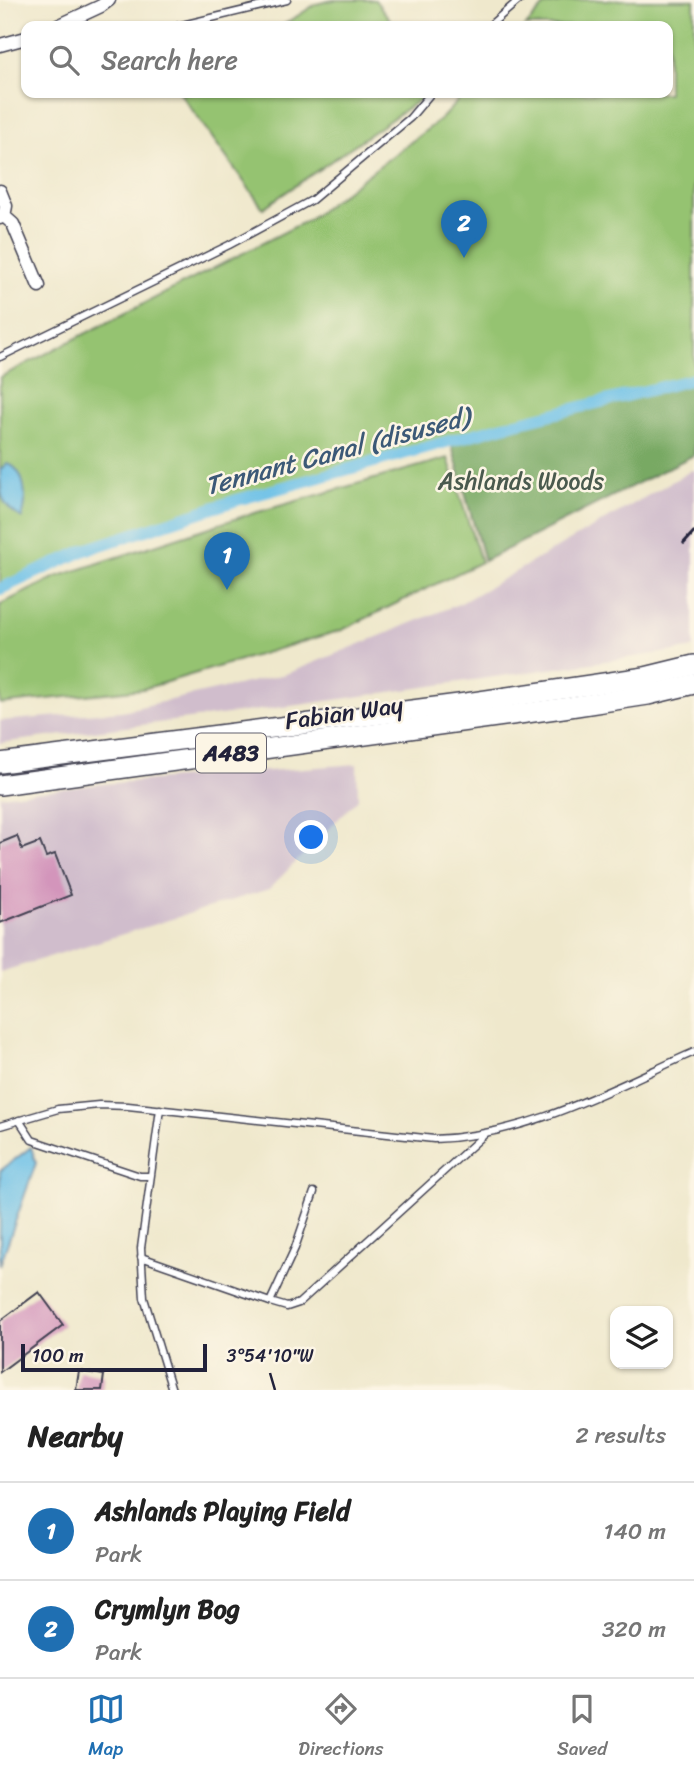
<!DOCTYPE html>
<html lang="en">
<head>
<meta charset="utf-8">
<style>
  body { margin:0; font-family:Sriracha,sans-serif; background:#f6f6f6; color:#222 }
  .controls { position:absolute; right:21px; bottom:21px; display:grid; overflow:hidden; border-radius:14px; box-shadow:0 2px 5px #0004 }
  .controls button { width:63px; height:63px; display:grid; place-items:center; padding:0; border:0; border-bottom:2px solid #e0e0e0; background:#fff; color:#222; font:35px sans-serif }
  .scale { position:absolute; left:21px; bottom:18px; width:186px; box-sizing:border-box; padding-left:7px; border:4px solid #22223b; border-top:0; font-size:19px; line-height:24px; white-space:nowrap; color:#22223b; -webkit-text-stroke:5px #fcf5e5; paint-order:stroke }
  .you { position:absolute; left:312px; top:838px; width:24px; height:24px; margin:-18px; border:5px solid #fff; border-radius:50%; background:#1a73e8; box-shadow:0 0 0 10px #1a73e833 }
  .badge { display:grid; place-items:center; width:46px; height:46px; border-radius:50%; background:#1f6fb2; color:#fff; font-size:23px; font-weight:700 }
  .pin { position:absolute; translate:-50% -58px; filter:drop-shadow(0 2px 4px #0008) }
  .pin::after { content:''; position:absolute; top:37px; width:24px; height:21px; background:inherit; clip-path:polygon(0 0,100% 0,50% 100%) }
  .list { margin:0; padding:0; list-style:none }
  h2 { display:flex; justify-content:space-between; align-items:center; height:91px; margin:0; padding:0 28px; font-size:30px }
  h2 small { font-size:23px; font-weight:400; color:#767676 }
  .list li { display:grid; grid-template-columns:46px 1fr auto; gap:21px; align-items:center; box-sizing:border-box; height:98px; padding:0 28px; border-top:2px solid #e0e0e0 }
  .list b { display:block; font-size:26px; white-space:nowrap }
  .list p { margin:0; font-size:23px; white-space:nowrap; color:#767676 }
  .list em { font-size:23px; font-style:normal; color:#767676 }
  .icon { flex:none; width:38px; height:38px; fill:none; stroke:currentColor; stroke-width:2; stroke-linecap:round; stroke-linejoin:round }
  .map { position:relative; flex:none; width:694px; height:1390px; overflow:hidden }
  .search { position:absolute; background:#fff; box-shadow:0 2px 5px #0004; left:21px; right:21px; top:21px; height:77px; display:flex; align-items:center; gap:18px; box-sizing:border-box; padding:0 24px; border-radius:14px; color:#767676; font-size:26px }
  .sheet { height:287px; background:#fff }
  nav { display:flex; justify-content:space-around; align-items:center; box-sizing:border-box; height:98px; border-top:2px solid #e0e0e0; background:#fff; font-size:19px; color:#767676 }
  nav a { display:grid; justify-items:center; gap:4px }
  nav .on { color:#1f6fb2 }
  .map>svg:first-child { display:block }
</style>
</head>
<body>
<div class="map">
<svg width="694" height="1390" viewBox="0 0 694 1390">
  <rect width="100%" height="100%" fill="#fcf5e5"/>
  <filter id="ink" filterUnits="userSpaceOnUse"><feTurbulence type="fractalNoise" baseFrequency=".0143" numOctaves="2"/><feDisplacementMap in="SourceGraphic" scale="14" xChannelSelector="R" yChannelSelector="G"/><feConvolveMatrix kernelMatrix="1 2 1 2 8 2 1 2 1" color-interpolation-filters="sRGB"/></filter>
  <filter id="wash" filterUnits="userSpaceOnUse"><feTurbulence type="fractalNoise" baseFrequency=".00686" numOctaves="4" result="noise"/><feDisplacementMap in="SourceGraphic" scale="28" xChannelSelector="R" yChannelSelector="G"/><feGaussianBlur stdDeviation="1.57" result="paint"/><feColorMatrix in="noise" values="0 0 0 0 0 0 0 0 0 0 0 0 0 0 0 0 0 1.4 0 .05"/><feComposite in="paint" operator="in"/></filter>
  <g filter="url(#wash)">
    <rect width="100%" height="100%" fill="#efe8cc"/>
    <g fill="#d0bdcc">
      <polygon points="694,469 694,647 689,649 299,705 0,743 0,721 122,711 286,674 461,603"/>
      <polygon points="357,764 358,799 269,889 0,972 0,796 102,784"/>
    </g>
    <g fill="#95c371" stroke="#5c7256" stroke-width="2">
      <polygon points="333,0 375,0 395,26 282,26 316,4"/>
      <polygon points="577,0 694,0 694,379 500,427 237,500 85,550 0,589 0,377 308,220 441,119 465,93 668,93 668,26 526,26 544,6"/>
      <polygon points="180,93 427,93 422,98 263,208"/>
      <polygon points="448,458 481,562 342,630 143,689 0,704 0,606 3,603 56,577 244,516"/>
    </g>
    <polygon fill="#78a963" stroke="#4d664f" stroke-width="2" points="694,382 694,455 484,561 451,443 501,429"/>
    <g fill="#6bc0e7" stroke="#467191" stroke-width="2">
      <path d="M 7,463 C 26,470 28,500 22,518 C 0,505 0,495 0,470 Z"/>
      <polygon points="31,1147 36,1163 0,1265 0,1171"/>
    </g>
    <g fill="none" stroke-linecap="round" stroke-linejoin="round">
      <polyline stroke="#6bc0e7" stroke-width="12" points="0,589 85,550 237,500 500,427 694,379"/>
    </g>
    <g id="blocks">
      <g fill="#d395bb">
        <polygon points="17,836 22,849 40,842 46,857 55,854 71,895 0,923 0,843"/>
        <polygon points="39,1292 63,1325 0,1372 0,1321"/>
        <polygon points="79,1371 104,1375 102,1390 76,1390"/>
      </g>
    </g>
  </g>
  <g filter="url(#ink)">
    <use href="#blocks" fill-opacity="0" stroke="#414051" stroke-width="2"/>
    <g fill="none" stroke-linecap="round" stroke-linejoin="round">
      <g stroke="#414051" stroke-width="9">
        <g id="service">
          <polyline points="178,26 287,0"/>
          <polyline points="489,26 519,0"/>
          <polyline points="0,357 229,245 312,200 410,118 431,93"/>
          <polyline points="160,1109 141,1248 144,1298 172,1390"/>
          <polyline points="19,1120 32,1140 140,1176 150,1176"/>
          <path d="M 0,1126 L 58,1109 L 99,1105 L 128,1106 L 434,1139 C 527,1136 611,1089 694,1052"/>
          <polyline points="141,1257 270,1302 287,1307 299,1303 485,1134"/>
          <polyline points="270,1302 295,1248 314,1192"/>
        </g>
      </g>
      <g stroke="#414051" stroke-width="15">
        <g id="minor">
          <polyline points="58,26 101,6 109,0"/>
          <polyline points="0,45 26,38"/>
          <polyline points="0,191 6,206 4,216 0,218"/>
          <polyline points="4,216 13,224 39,286"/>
        </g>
      </g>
      <g stroke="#414051" stroke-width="22">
        <g id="trunk">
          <polyline points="0,763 459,704 645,677 694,665"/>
          <polyline points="0,785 563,708 648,695 694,684"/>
        </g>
      </g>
      <use href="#service" stroke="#fff" stroke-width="6"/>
      <use href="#minor" stroke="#fff" stroke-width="12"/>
      <use href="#trunk" stroke="#fff" stroke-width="19"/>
      <polyline stroke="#22223b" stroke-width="3.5" points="684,543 694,532"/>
    </g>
  </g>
  <path fill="none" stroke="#22223b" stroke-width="2.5" d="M 270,1373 L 275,1390"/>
  <g text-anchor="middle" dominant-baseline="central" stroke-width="5" stroke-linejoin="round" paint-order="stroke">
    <rect fill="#fcf5e5" stroke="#63616e" stroke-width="2" x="196" y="733.5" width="70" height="39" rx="5"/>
    <g font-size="23" font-weight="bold" fill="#22223b">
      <text x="231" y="753">A483</text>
    </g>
    <g font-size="24" fill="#4a5a4e" stroke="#fcf5e5">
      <text x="521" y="481">Ashlands Woods</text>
    </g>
    <g font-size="24" fill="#22223b" stroke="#fcf5e5">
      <text transform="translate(344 713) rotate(-8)">Fabian Way</text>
    </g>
    <g font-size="26" font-style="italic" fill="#3c5977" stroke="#fcf5e5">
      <text transform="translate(337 451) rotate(-15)">Tennant Canal (disused)</text>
    </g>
  </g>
  <g font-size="18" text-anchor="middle" fill="#22223b" stroke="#fcf5e5" stroke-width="5" stroke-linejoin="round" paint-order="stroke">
    <text x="270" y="1362">3°54'10"W</text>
  </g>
</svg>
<div class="controls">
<button><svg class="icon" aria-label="layers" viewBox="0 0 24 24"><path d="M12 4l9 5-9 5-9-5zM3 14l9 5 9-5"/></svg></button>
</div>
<div class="scale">100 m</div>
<div class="you"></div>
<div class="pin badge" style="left:227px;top:590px">1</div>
<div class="pin badge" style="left:464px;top:258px">2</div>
<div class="search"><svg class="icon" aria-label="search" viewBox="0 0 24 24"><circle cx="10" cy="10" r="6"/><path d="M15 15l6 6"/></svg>Search here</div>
</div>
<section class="sheet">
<h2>Nearby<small>2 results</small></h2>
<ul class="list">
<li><span class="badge">1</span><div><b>Ashlands Playing Field</b><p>Park</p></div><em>140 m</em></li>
<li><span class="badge">2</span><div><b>Crymlyn Bog</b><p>Park</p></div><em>320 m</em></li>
</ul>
</section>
<nav>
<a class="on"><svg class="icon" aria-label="map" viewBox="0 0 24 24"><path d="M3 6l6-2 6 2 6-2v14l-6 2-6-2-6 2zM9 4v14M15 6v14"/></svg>Map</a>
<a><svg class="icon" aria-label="directions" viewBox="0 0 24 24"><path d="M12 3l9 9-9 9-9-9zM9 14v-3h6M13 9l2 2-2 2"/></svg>Directions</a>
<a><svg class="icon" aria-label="saved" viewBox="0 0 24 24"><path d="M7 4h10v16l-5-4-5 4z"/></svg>Saved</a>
</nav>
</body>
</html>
